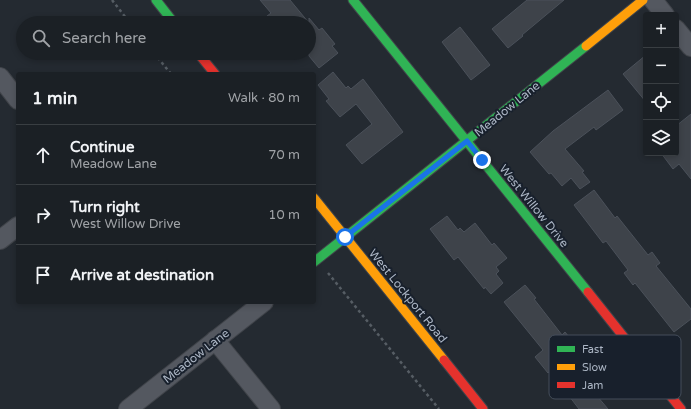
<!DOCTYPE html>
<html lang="en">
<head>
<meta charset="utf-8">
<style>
  body { margin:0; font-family:"Varela Round",sans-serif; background:#282d32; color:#f1f3f6 }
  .controls { position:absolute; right:12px; top:12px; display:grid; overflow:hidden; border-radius:4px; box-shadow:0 2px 6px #0003 }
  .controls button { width:36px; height:36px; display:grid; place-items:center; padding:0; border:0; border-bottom:1px solid #393e42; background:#1b2025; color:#f1f3f6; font:20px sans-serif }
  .stop { position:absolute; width:12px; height:12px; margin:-9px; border:3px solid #1a73e8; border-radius:50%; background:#fff }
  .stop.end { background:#1a73e8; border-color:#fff; box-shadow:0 1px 4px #0008 }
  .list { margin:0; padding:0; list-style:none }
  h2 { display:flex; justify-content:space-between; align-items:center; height:52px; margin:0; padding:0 16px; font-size:17px }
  h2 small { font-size:13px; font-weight:400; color:#a0a3a7 }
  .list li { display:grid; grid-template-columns:26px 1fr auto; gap:12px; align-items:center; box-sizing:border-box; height:60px; padding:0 16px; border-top:1px solid #393e42 }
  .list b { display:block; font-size:15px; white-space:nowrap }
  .list p { margin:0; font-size:13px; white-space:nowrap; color:#a0a3a7 }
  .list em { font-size:13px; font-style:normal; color:#a0a3a7 }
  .icon { flex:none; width:22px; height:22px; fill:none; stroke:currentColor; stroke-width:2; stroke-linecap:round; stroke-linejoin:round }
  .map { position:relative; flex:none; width:691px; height:409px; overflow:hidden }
  .search { position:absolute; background:#1b2025; box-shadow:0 2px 6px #0003; left:16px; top:16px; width:300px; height:44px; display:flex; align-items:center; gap:10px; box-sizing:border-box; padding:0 14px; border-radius:22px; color:#a0a3a7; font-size:15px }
  .panel { position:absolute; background:#1b2025; box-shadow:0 2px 6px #0003; left:16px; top:72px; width:300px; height:232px; border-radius:4px }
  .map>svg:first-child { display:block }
</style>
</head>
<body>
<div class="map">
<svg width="691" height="409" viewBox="0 0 691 409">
  <rect width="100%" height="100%" fill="#242a31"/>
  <g fill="#3e434a" stroke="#4b515a">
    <polygon points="260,0 290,0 309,23 258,23 271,13"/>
    <polygon points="527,0 564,0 522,35 523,36 508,48 492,29"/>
    <polygon points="309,18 319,30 322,28 335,44 332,46 338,53 319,68 309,56"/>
    <polygon points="460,27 490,65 471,80 442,42"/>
    <polygon points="646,55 646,102 623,74"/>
    <polygon points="333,72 346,88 348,86 351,89 363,79 403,132 362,164 346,145 372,124 356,104 340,117 326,101 329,99 318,85"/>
    <polygon points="608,90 623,110 596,130 594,127 565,149 584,171 582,172 590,182 580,189 571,178 562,186 551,173 549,174 530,152 553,131"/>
    <polygon points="691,114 691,179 679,164 673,169 661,153 676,153 676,126"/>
    <polygon points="594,190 615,218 617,216 648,255 652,252 660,263 656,266 691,309 691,319 674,332 635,283 633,285 624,273 628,270 606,241 603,243 574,205"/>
    <polygon points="447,216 458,230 460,228 464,232 475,223 492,245 494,243 507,258 496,267 499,271 496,274 503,283 491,294 485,287 484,289 458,257 454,260 430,229"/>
    <polygon points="525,285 536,298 534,299 562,335 565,332 577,347 564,357 608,409 579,409 550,371 548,373 535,357 543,350 504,302"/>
  </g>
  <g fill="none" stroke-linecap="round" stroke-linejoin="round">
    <g stroke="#40444a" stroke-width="20">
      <g id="street">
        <polyline points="653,0 665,15"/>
        <polyline points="676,29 691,47"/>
        <polyline points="0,77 18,100"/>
        <polyline points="0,240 18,226"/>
        <polyline points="215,340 271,409"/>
        <polyline points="128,409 264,302"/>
      </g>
    </g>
    <g stroke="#40444a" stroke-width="11">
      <g id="fast">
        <polyline points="156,0 174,23"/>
        <polyline points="353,0 588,292"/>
        <polyline points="314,262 586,46"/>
      </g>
    </g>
    <g stroke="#40444a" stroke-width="11">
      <g id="slow">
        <polyline points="586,46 643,0"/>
        <polyline points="314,198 444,360"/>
      </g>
    </g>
    <g stroke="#40444a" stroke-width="11">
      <g id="jam">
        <polyline points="198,53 215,74"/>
        <polyline points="588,292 681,409"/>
        <polyline points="444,360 483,409"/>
      </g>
    </g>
    <g stroke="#565d64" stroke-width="2.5" stroke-dasharray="3 3" stroke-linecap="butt">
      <polyline points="112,0 130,23"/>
      <polyline points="154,53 171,74"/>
      <polyline points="328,273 439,409"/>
    </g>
    <use href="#street" stroke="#545860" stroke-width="18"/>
    <use href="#fast" stroke="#30b455" stroke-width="9"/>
    <use href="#slow" stroke="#ff9f0a" stroke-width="9"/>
    <use href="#jam" stroke="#e5322d" stroke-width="9"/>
  </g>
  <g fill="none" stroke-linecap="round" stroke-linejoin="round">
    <polyline stroke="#1a73e8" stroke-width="5" points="345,237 467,141 482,160"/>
  </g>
  <g text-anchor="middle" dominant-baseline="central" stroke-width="4" stroke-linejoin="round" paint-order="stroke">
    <g font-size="12" fill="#acb6c5" stroke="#18202c">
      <text transform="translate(507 109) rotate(-39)">Meadow Lane</text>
      <text transform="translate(534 206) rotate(51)">West Willow Drive</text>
      <text transform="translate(408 296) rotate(51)">West Lockport Road</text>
      <text transform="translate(196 356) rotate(-38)">Meadow Lane</text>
    </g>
  </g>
  <rect x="549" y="335" width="132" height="64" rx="6" fill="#18202c" stroke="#444d5a" stroke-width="1"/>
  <rect x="557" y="346" width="18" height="6" fill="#30b455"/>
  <rect x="557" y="364" width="18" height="6" fill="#ff9f0a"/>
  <rect x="557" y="382" width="18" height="6" fill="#e5322d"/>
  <g font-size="11" fill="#acb6c5">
    <text x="582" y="353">Fast</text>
    <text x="582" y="371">Slow</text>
    <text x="582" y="389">Jam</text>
  </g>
</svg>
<div class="controls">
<button>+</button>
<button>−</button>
<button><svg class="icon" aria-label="locate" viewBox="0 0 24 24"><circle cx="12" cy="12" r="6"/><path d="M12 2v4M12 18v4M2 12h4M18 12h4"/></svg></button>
<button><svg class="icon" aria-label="layers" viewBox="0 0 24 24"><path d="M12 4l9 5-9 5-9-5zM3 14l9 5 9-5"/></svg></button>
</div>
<div class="stop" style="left:345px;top:237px"></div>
<div class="stop end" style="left:482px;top:160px"></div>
<div class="search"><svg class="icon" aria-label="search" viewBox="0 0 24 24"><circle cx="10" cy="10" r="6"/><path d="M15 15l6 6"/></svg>Search here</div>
<section class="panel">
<h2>1 min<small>Walk · 80 m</small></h2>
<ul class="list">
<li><svg class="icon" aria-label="ahead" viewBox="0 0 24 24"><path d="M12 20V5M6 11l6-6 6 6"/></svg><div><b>Continue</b><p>Meadow Lane</p></div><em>70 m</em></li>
<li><svg class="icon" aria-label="right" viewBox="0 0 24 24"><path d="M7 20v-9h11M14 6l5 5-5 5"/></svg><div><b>Turn right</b><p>West Willow Drive</p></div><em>10 m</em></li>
<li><svg class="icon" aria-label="arrive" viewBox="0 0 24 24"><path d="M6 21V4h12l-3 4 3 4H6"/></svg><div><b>Arrive at destination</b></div></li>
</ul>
</section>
</div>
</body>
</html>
